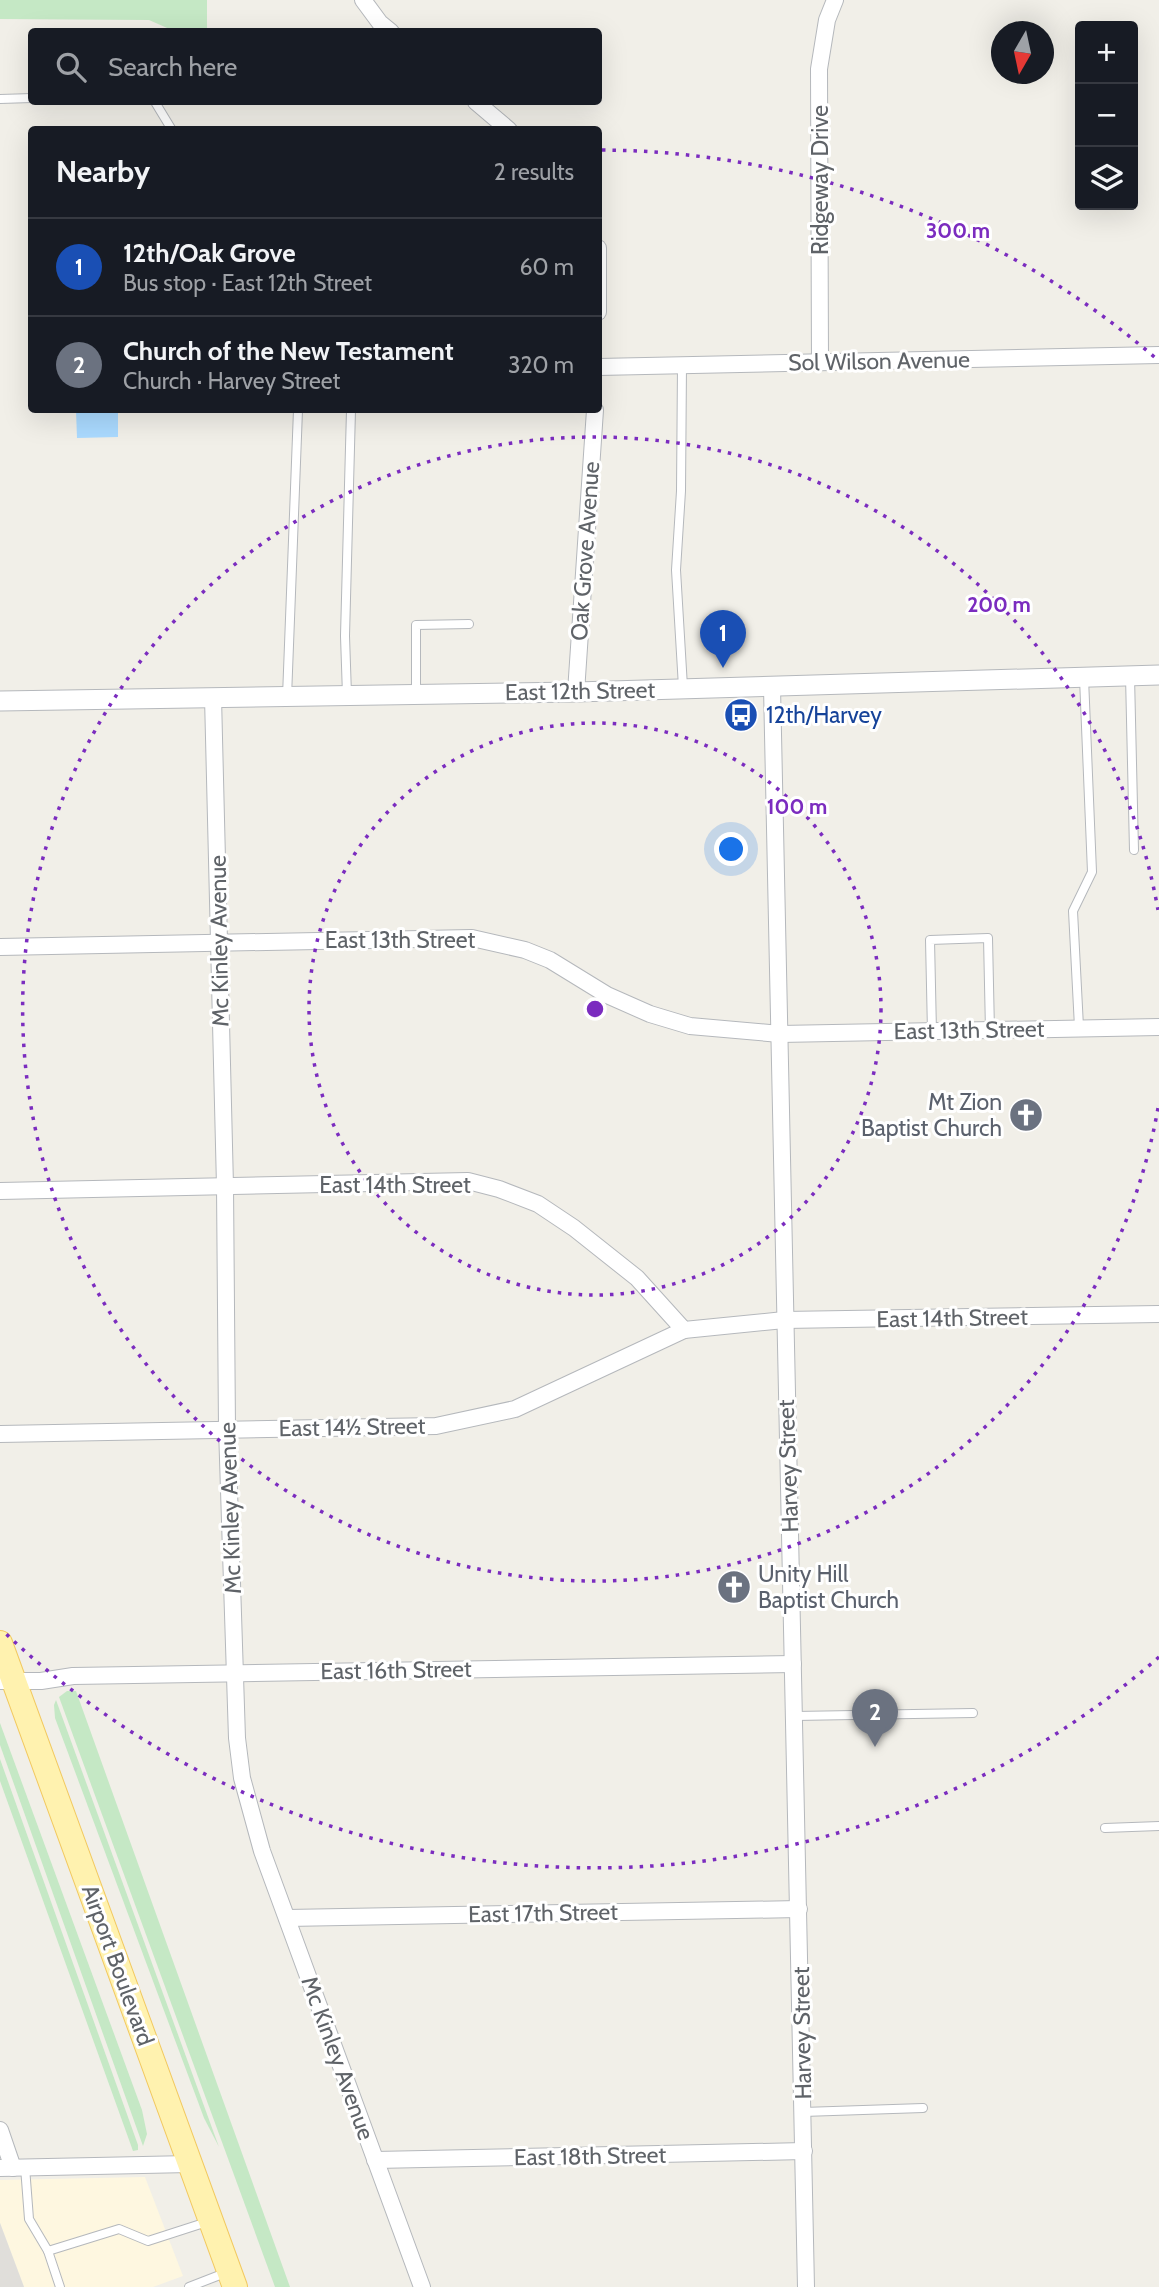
<!DOCTYPE html>
<html lang="en">
<head>
<meta charset="utf-8">
<style>
  body { margin:0; font-family:Cabin,sans-serif; background:#242831; color:#f1f3f6 }
  .controls { position:absolute; right:21px; top:21px; display:grid; overflow:hidden; border-radius:7px; box-shadow:0 7px 28px #0002 }
  .controls button { width:63px; height:63px; display:grid; place-items:center; padding:0; border:0; border-bottom:2px solid #363941; background:#171b24; color:#f1f3f6; font:35px sans-serif }
  .compass { position:absolute; left:991px; top:21px; width:63px; height:63px; border-radius:50%; background:#171b24; box-shadow:0 7px 28px #0002; rotate:189deg }
  .you { position:absolute; left:732px; top:850px; width:24px; height:24px; margin:-18px; border:5px solid #fff; border-radius:50%; background:#1a73e8; box-shadow:0 0 0 10px #1a73e833 }
  .badge { display:grid; place-items:center; width:46px; height:46px; border-radius:50%; background:#d93025; color:#fff; font-size:23px; font-weight:700 }
  .pin { position:absolute; translate:-50% -58px; filter:drop-shadow(0 2px 4px #0008) }
  .pin::after { content:''; position:absolute; top:37px; width:24px; height:21px; background:inherit; clip-path:polygon(0 0,100% 0,50% 100%) }
  .list { margin:0; padding:0; list-style:none }
  h2 { display:flex; justify-content:space-between; align-items:center; height:91px; margin:0; padding:0 28px; font-size:30px }
  h2 small { font-size:23px; font-weight:400; color:#9ea1a6 }
  .list li { display:grid; grid-template-columns:46px 1fr auto; gap:21px; align-items:center; box-sizing:border-box; height:98px; padding:0 28px; border-top:2px solid #363941 }
  .list b { display:block; font-size:26px; white-space:nowrap }
  .list p { margin:0; font-size:23px; white-space:nowrap; color:#9ea1a6 }
  .list em { font-size:23px; font-style:normal; color:#9ea1a6 }
  .icon { flex:none; width:38px; height:38px; fill:none; stroke:currentColor; stroke-width:2; stroke-linecap:round; stroke-linejoin:round }
  .map { position:relative; flex:none; width:1159px; height:2287px; overflow:hidden }
  .search { position:absolute; background:#171b24; box-shadow:0 7px 28px #0002; left:28px; top:28px; width:574px; height:77px; display:flex; align-items:center; gap:18px; box-sizing:border-box; padding:0 24px; border-radius:7px; color:#9ea1a6; font-size:26px }
  .panel { position:absolute; background:#171b24; box-shadow:0 7px 28px #0002; left:28px; top:126px; width:574px; height:287px; border-radius:7px }
  .map>svg:first-child { display:block }
</style>
</head>
<body>
<div class="map">
<svg width="1159" height="2287" viewBox="0 0 1159 2287">
  <rect width="100%" height="100%" fill="#f1efe8"/>
  <polygon fill="#fef7e0" points="145,2177 183,2276 153,2287 24,2287 0,2223 0,2180"/>
  <polygon fill="#e0deda" points="0,2223 24,2287 0,2287"/>
  <g fill="#c5e8c5">
    <polygon points="0,0 207,0 207,31 174,31 149,20 0,19"/>
    <polygon points="67,1691 76,1691 290,2287 275,2287 59,1697"/>
    <polygon points="56,1700 219,2147 204,2118 55,1718 54,1705"/>
    <polygon points="0,1723 142,2110 147,2134 143,2146 0,1745"/>
    <polygon points="0,1759 138,2145 138,2150 133,2151 0,1781"/>
  </g>
  <polygon fill="#aadaff" points="76,410 118,410 118,437 77,438"/>
  <g fill="none" stroke-linecap="round" stroke-linejoin="round">
    <g stroke="#b5b8bc" stroke-width="10">
      <g id="service">
        <polyline points="0,99 32,98"/>
        <polyline points="155,102 172,130"/>
        <polyline points="682,365 681,491 676,570 683,687"/>
        <polyline points="1130,676 1134,850"/>
        <polyline points="416,694 416,625 469,624"/>
        <polyline points="347,695 345,636 351,410"/>
        <polyline points="287,697 298,410"/>
        <polyline points="1079,1027 1073,911 1092,872 1084,678"/>
        <polyline points="932,1032 930,940 988,938 990,1031"/>
        <polyline points="795,1716 973,1713"/>
        <polyline points="1105,1828 1159,1826"/>
        <polyline points="803,2112 923,2108"/>
        <polyline points="25,2167 29,2219 48,2251 119,2229 148,2241 210,2221"/>
        <polyline points="48,2251 60,2287"/>
        <polyline points="189,2287 225,2273"/>
      </g>
    </g>
    <g stroke="#b5b8bc" stroke-width="18">
      <g id="minor">
        <polyline points="363,0 380,23 391,32"/>
        <polyline points="476,102 509,130"/>
        <polyline points="598,248 598,312"/>
        <polyline points="820,362 819,69 827,20 835,0"/>
        <polyline points="598,367 1159,355"/>
        <polyline points="772,687 806,2287"/>
        <polyline points="576,692 595,410"/>
        <polyline points="213,697 225,1186 227,1428 237,1738 242,1778 262,1851 422,2287"/>
        <polyline points="0,947 472,938 525,950 550,960 607,995 650,1014 690,1026 780,1034 1159,1027"/>
        <polyline points="0,1191 468,1181 499,1189 538,1204 574,1228 637,1278 684,1330 784,1320 1159,1314"/>
        <polyline points="0,1434 436,1426 515,1409 684,1330"/>
        <polyline points="0,1681 41,1681 73,1676 793,1664"/>
        <polyline points="287,1918 799,1909"/>
        <polyline points="0,2130 13,2168"/>
        <polyline points="375,2160 804,2151"/>
        <polyline points="0,2168 190,2164"/>
      </g>
    </g>
    <g stroke="#b5b8bc" stroke-width="21">
      <polyline id="tertiary" points="0,701 576,692 1159,675"/>
    </g>
    <g stroke="#f2c960" stroke-width="26">
      <polyline id="primary" points="0,1643 235,2287"/>
    </g>
    <use href="#service" stroke="#fff" stroke-width="8"/>
    <use href="#minor" stroke="#fff" stroke-width="16"/>
    <use href="#tertiary" stroke="#fff" stroke-width="19"/>
    <use href="#primary" stroke="#fff2af" stroke-width="24"/>
  </g>
  <g fill="none" stroke="#7b2cbf" stroke-width="3.5" stroke-dasharray="3.5 7">
    <circle cx="595" cy="1009" r="286"/>
    <path d="M1158 1108A572 572 0 1 1 1158 910"/>
    <path d="M1159 1657A859 859 0 0 1 4 1632M602 150A859 859 0 0 1 1159 361"/>
  </g>
  <defs>
    <g id="bus-disc" transform="scale(1.75)"><circle r="9.5" fill="#1a4fb4" stroke="#fff"/><path d="M-5-6H5V4H4V6H2V4H-2V6H-4V4H-5ZM-3.5-4V0h7V-4ZM-3.5 1.2v1.5H-2V1.2ZM2 1.2v1.5H3.5V1.2Z" fill="#fff"/></g>
    <g id="church-disc" transform="scale(1.75)"><circle r="9.5" fill="#6b7280" stroke="#fff"/><path d="M-1.2-6h2.4v3.5h3.3v2.4h-3.3V6h-2.4V-.1h-3.3v-2.4h3.3Z" fill="#fff"/></g>
  </defs>
  <g fill-rule="evenodd">
    <use href="#bus-disc" x="741" y="715"/>
    <use href="#church-disc" x="1026" y="1115"/>
    <use href="#church-disc" x="734" y="1587"/>
  </g>
  <g text-anchor="middle" dominant-baseline="central" stroke-width="6" stroke-linejoin="round" paint-order="stroke">
    <g font-size="23" fill="#5f6368" stroke="#fff">
      <text transform="translate(820 180) rotate(-90)">Ridgeway Drive</text>
      <text transform="translate(879 361) rotate(-1)">Sol Wilson Avenue</text>
      <text transform="translate(585 551) rotate(-86)">Oak Grove Avenue</text>
      <text transform="translate(580 691) rotate(-1)">East 12th Street</text>
      <text x="400" y="940">East 13th Street</text>
      <text transform="translate(219 941) rotate(-91)">Mc Kinley Avenue</text>
      <text transform="translate(969 1030) rotate(-1)">East 13th Street</text>
      <text x="395" y="1185">East 14th Street</text>
      <text transform="translate(952 1318) rotate(-1)">East 14th Street</text>
      <text transform="translate(352 1427) rotate(-1)">East 14½ Street</text>
      <text transform="translate(788 1466) rotate(-92)">Harvey Street</text>
      <text transform="translate(230 1508) rotate(-92)">Mc Kinley Avenue</text>
      <text transform="translate(396 1670) rotate(-1)">East 16th Street</text>
      <text transform="translate(543 1913) rotate(-1)">East 17th Street</text>
      <text transform="translate(118 1965) rotate(70)">Airport Boulevard</text>
      <text transform="translate(802 2033) rotate(-91)">Harvey Street</text>
      <text transform="translate(338 2058) rotate(70)">Mc Kinley Avenue</text>
      <text transform="translate(590 2156) rotate(-1)">East 18th Street</text>
    </g>
    <g font-size="23" fill="#164399" stroke="#fff" text-anchor="start">
      <text x="766" y="715">12th/Harvey</text>
    </g>
    <g font-size="23" fill="#5b616d" stroke="#fff" text-anchor="end">
      <text x="1002" y="1102">Mt Zion<tspan x="1002" dy="26">Baptist Church</tspan></text>
      <text x="758" y="1574" text-anchor="start">Unity Hill<tspan x="758" dy="26">Baptist Church</tspan></text>
    </g>
  </g>
  <circle cx="595" cy="1009" r="10" fill="#7b2cbf" stroke="#fff" stroke-width="3.5"/>
  <g font-size="21" text-anchor="middle" font-weight="bold" fill="#7b2cbf" stroke="#fff" stroke-width="6" stroke-linejoin="round" paint-order="stroke">
    <text x="958" y="238">300 m</text>
    <text x="999" y="612">200 m</text>
    <text x="797" y="814">100 m</text>
  </g>
</svg>
<div class="controls">
<button>+</button>
<button>−</button>
<button><svg class="icon" aria-label="layers" viewBox="0 0 24 24"><path d="M12 4l9 5-9 5-9-5zM3 14l9 5 9-5"/></svg></button>
</div>
<svg class="compass" viewBox="-18 -18 36 36"><path d="M0-13l5 13h-10z" fill="#e53935"/><path d="M0 13l5-13h-10z" fill="#9ea1a6"/></svg>
<div class="you"></div>
<div class="pin badge" style="left:723px;top:668px;background:#1a4fb4">1</div>
<div class="pin badge" style="left:875px;top:1747px;background:#6b7280">2</div>
<div class="search"><svg class="icon" aria-label="search" viewBox="0 0 24 24"><circle cx="10" cy="10" r="6"/><path d="M15 15l6 6"/></svg>Search here</div>
<section class="panel">
<h2>Nearby<small>2 results</small></h2>
<ul class="list">
<li><span class="badge" style="background:#1a4fb4">1</span><div><b>12th/Oak Grove</b><p>Bus stop · East 12th Street</p></div><em>60 m</em></li>
<li><span class="badge" style="background:#6b7280">2</span><div><b>Church of the New Testament</b><p>Church · Harvey Street</p></div><em>320 m</em></li>
</ul>
</section>
</div>
</body>
</html>
